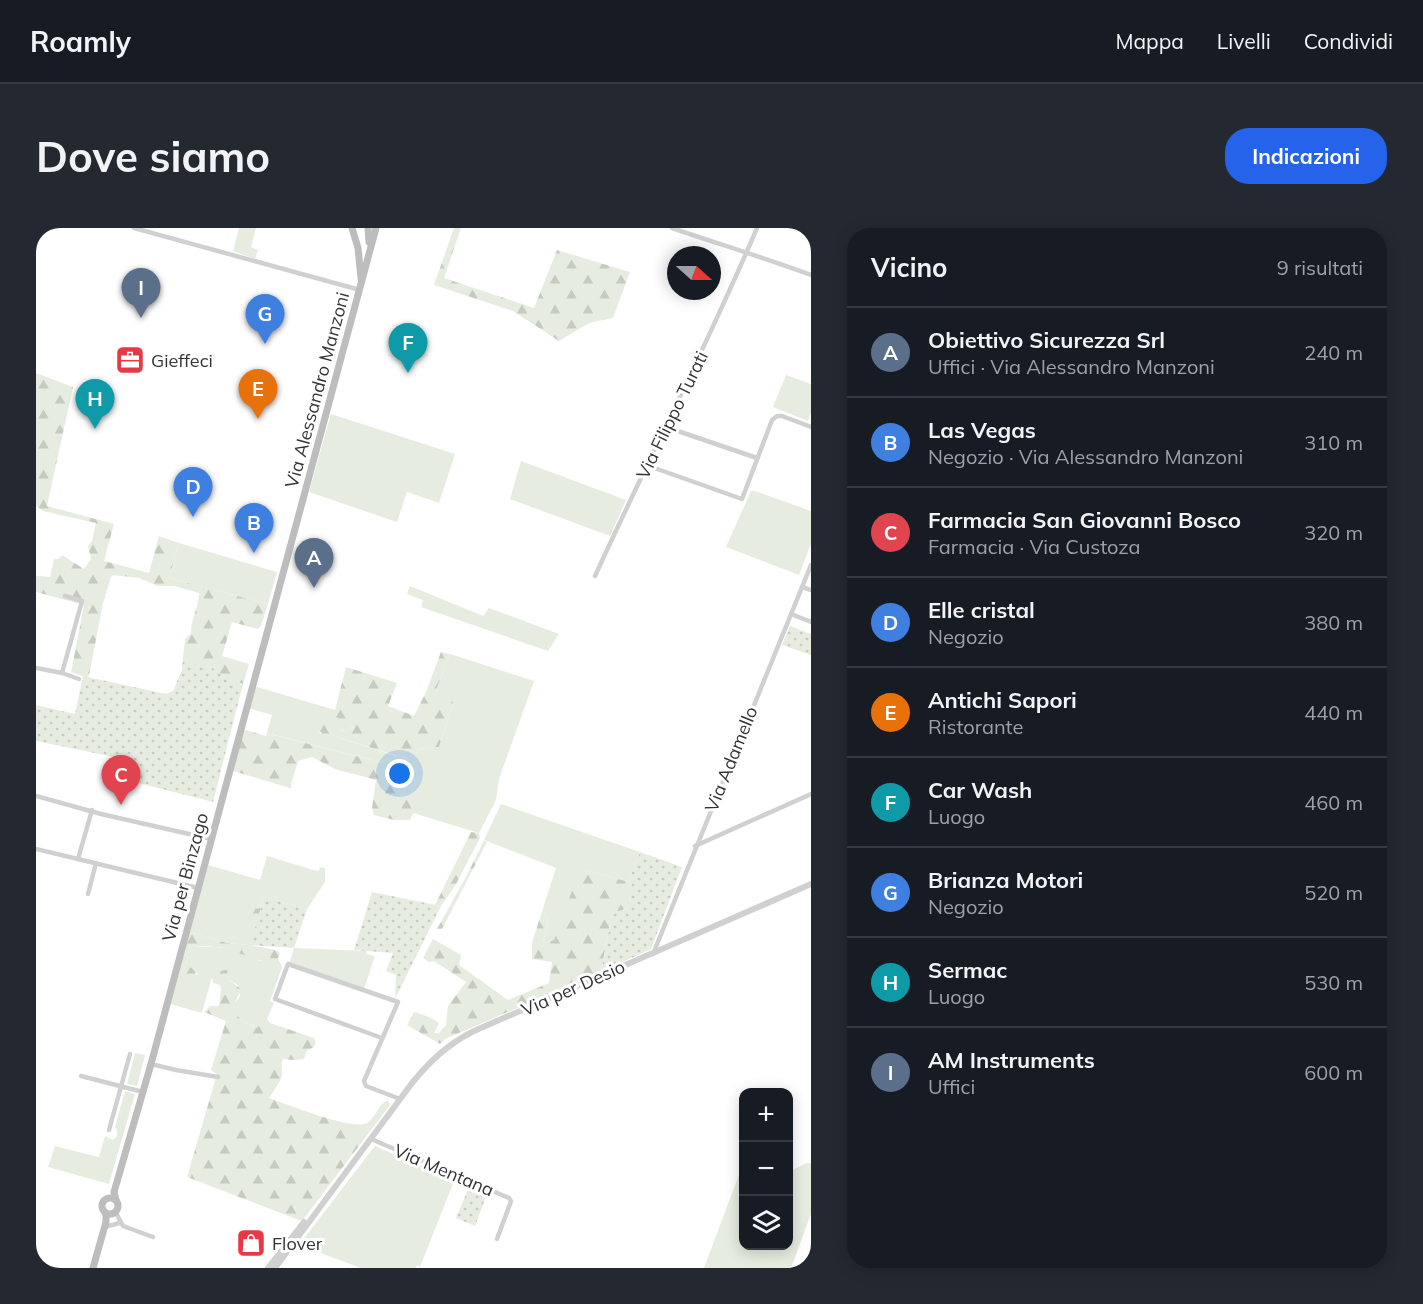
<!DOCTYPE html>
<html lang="it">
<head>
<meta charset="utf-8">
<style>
  body { margin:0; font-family:Mulish,sans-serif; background:#242831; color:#f1f3f6 }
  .controls { position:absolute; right:18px; bottom:18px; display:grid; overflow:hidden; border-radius:12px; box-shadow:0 3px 15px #0003 }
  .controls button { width:54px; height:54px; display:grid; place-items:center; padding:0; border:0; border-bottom:2px solid #363941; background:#171b24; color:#f1f3f6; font:30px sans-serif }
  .compass { position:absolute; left:631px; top:18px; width:54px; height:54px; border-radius:50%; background:#171b24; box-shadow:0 3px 15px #0003; rotate:111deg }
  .you { position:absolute; left:364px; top:546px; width:21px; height:21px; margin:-15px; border:4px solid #fff; border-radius:50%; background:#1a73e8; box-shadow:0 0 0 9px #1a73e833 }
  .badge { display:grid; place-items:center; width:39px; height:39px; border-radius:50%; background:#2563eb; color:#fff; font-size:20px; font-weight:700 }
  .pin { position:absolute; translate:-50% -50px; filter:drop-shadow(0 2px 3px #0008) }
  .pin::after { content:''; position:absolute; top:32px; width:21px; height:18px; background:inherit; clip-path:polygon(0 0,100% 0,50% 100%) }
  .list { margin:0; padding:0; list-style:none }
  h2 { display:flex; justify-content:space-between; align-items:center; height:78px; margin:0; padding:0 24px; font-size:26px }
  h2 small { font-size:20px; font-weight:400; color:#9ea1a6 }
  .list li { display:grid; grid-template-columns:39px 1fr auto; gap:18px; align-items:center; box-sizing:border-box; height:90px; padding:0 24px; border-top:2px solid #363941 }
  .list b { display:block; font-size:22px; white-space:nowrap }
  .list p { margin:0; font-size:20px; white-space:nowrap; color:#9ea1a6 }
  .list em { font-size:20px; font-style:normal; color:#9ea1a6 }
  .icon { flex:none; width:33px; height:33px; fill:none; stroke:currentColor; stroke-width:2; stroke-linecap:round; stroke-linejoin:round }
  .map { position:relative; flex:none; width:775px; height:1040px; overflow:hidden; border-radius:24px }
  header { display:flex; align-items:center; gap:36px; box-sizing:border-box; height:84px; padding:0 30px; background:#171b24; border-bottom:2px solid #363941 }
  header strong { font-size:28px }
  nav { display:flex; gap:33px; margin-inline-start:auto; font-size:21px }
  .intro { display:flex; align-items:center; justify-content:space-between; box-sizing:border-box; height:144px; padding:0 36px }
  h1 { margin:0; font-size:42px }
  .button { padding:15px 27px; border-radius:24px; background:#2563eb; color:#fff; font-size:21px; font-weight:700 }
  main { display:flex; gap:36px; padding:0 36px }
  aside { flex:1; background:#171b24; border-radius:24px; box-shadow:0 3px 15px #0003 }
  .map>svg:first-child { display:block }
</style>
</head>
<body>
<header>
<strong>Roamly</strong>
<nav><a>Mappa</a><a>Livelli</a><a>Condividi</a></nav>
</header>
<div class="intro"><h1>Dove siamo</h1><a class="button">Indicazioni</a></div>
<main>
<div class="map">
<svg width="775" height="1040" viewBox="0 0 775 1040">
  <defs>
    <pattern id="forest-firs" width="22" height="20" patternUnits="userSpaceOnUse" patternTransform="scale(1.5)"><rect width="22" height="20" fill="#e6ecdf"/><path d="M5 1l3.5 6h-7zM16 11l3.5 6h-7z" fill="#c6cbc0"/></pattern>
    <pattern id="park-dots" width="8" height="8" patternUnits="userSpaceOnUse" patternTransform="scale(1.5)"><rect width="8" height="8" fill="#e6ecdf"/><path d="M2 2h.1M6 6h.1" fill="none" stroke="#c6cbc0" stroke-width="1.8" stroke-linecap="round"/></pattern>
  </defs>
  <rect width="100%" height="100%" fill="#fff"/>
  <g fill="#e6ecdf">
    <polygon points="203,0 220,0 215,19 222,22 219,31 197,23"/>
    <polygon points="750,147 775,156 775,184 772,193 737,179"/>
    <polygon points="295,186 419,226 403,275 371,264 361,294 273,264"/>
    <polygon points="485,233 590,272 574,308 474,271"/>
    <polygon points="715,263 719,263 775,283 775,316 763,347 690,319"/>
    <polygon points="143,315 241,344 232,376 133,350"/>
    <polygon points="374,358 447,388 453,380 523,406 512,423 385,379 387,372 371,366"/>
    <polygon points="414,426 498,453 463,551 460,572 443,605 377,585 374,574 367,565 382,521 403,519 417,475 400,462"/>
    <path d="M 218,458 L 299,482 L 314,496 L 315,503 C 302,504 291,497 277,497 L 286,507 L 295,507 L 362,529 L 359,538 L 235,506 L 230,508 L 236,487 L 212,480 Z"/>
    <polygon points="465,576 604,624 592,654 550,642 518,712 507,715 512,694 507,680 520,640 448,612"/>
    <polygon points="231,628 281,643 284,642 283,639 289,640 289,654 271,681 228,669 214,717 191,715 154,704 172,637 224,652"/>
    <path d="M 154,717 C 163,719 169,719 178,719 C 192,719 212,727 224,733 L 230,729 L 239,731 L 242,730 L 246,739 L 234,773 L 238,775 L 231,791 L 227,791 L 221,800 L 207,793 L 199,786 L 199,775 L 204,768 L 202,757 L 193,752 L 191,742 L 176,749 L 166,785 L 134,776 L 144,742 L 163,747 L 156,740 L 150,738 Z"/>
    <polygon points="258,720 331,723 330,726 339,728 328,761 253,736"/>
    <polygon points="99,825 109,827 101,858 91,856"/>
    <polygon points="89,863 99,866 73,956 12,939 19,918 63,929 69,908 77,912 81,908 81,902 79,899"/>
    <polygon points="339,918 418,953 384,1039 381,1037 380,1040 325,1040 263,1017"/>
    <polygon points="770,935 775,935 775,986 755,1040 668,1040 707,936 708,1018 752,1018 753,944"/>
  </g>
  <g fill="url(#forest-firs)">
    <polygon points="418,0 425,0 408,50 498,80 521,22 594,44 577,90 553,95 523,113 477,83 398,57"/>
    <path d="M 0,145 L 37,159 L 11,278 L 78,296 L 68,333 L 113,345 L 123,308 L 143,315 L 133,350 L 232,376 L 225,398 L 222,401 L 196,394 L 186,428 L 213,436 L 207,456 L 193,452 L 171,436 L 156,436 L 147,429 L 149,411 L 155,406 C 154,392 163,380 163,365 L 138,358 L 122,358 L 103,350 L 77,347 L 75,349 L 67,375 L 53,448 L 51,450 L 35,444 L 48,377 L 0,364 L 0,348 L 14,349 L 18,331 L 22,331 L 26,327 L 48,341 L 55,331 L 52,318 L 56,313 L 60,295 L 7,283 L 0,278 Z"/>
    <polygon points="405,424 414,426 400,462 415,467 417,475 403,519 382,521 367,565 374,574 377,585 374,592 358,592 338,587 336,580 340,552 299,541 276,529 262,533 254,560 197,543 206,501 230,508 234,506 359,538 361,528 295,507 286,507 285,504 277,501 277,497 288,497 307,503 315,503 314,496 295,487 293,484 299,482 310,439 361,455 352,478 378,488 390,464"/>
    <polygon points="435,604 443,605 444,610 419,658 405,678 399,677"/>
    <polygon points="448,612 451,614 406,701 401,701 431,647"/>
    <path d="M 550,642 L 596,655 L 596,666 L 590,681 L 576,685 L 565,744 L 409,811 L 404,816 L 371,797 L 378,784 C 388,787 395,789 403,795 L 398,805 L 403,805 L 410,797 L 412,778 L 430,754 L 398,733 L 393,734 L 387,730 L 397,711 L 425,727 L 423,737 L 472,772 L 513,755 L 516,734 L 496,731 L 496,715 L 507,680 L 512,694 L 507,715 L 518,712 L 540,652 Z"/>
    <path d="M 208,677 L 222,681 L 225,679 L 215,717 L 239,722 L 244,725 L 242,730 L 239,731 L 230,729 L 228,733 C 212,731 196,719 179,719 C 171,718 163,719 154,717 L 150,737 L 156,740 L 160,745 L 155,749 L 143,746 L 154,704 L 191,715 L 214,717 L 216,702 L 212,692 L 202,688 L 200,683 L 203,678 Z"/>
    <path d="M 191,742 L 193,752 L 205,761 L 199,775 L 199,786 L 207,793 L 221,800 L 227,791 L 231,791 L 234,795 L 278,810 L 280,815 L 277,820 L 271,822 L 268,831 L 258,832 L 247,831 C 244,838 247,840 246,846 C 245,854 237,863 233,870 C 251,876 317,903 331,895 C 340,890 342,876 352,872 L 354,877 L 266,993 L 151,949 L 181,846 L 175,842 L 190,793 L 168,784 L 174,778 L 183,778 L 185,762 L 184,757 L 177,755 L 176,749 L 183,743 Z"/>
  </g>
  <g fill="url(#park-dots)">
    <polygon points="754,398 775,406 775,427 746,417"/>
    <polygon points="147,429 156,436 171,436 193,452 207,456 177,574 79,549 83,530 0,513 0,477 39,486 47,448 130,466 137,463 146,442"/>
    <polygon points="604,624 646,639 615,721 565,744 576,685 590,681 596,666 596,655 592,654"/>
    <polygon points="336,664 405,678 359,771 360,747 350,743 357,725 318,722"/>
    <polygon points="228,669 271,681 258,720 214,717"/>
    <polygon points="433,959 451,966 439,998 420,990"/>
  </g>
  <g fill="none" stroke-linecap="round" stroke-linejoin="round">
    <g stroke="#d0d0d0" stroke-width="4.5">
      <polyline points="98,0 324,62"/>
      <path d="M 636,0 C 683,16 729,30 775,47"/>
      <polyline points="630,199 721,230"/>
      <polyline points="610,237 706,271 736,192 741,188 746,188 775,199"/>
      <path d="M 559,348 C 612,232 671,118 721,0"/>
      <polyline points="766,359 775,362"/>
      <polyline points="755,386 775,394"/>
      <polyline points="0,440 26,445 46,373 29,368"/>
      <polyline points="26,445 43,451"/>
      <polyline points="0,568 65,586 175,611"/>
      <polyline points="659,618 775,566"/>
      <polyline points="0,621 162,660"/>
      <polyline points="42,631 56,582"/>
      <polyline points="52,666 60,635"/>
      <polyline points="617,726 775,337"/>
      <polyline points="346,810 239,771 252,736 362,774 328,853 330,858 364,871"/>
      <polyline points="115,836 140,842 182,849"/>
      <polyline points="45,848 107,864"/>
      <polyline points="73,902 94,826"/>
      <polyline points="335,911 473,970 475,973 474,976 461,1011"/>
      <polyline points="80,985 87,998 117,1009"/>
      <polyline points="68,999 84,995"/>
    </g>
    <g stroke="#d0d0d0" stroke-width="6">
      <polyline points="232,1040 268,994"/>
      <path d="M 239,1040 L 376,855 C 394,833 412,816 438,803 L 775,656"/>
    </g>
    <g stroke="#bdbdbd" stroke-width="7">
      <polyline points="316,0 322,20 325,50"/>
      <polyline points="332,0 333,14"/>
      <circle cx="74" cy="978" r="8"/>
      <polyline points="80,972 78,964 115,836 340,0"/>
      <polyline points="57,1040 70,994 70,985"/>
    </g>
  </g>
  <defs>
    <g id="office-square" transform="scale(1.5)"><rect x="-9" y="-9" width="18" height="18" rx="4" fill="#e63946" stroke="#fff"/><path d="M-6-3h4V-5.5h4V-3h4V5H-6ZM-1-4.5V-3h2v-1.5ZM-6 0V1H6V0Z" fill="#fff"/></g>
    <g id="shop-square" transform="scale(1.5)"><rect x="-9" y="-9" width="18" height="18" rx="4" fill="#e63946" stroke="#fff"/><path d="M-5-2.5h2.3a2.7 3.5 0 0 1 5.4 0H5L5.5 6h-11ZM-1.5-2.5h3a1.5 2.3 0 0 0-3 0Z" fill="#fff"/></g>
  </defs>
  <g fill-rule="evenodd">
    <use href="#office-square" x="94" y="132"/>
    <use href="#shop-square" x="215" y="1015"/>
  </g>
  <g text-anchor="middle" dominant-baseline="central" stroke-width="6" stroke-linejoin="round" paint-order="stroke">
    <g font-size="18" fill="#333" stroke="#fff" text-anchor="start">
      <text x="115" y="132">Gieffeci</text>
      <text x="236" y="1015">Flover</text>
    </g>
    <g font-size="18" fill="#333" stroke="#fff">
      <text transform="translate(281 162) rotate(-75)">Via Alessandro Manzoni</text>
      <text transform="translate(636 187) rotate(-64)">Via Filippo Turati</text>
      <text transform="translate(695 531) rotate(-68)">Via Adamello</text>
      <text transform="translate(149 649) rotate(-75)">Via per Binzago</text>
      <text transform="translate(537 760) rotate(-24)">Via per Desio</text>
      <text transform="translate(408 942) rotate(23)">Via Mentana</text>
    </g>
  </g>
</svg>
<div class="controls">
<button>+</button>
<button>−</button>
<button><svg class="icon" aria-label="layers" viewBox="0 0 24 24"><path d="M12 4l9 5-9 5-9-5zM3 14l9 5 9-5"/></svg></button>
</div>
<svg class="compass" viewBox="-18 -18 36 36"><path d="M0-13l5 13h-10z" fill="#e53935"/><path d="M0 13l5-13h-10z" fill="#9ea1a6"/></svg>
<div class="you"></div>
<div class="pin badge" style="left:278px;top:360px;background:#5c6f8a">A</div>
<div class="pin badge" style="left:218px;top:325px;background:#3f7fe0">B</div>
<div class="pin badge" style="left:85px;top:577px;background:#e0444e">C</div>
<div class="pin badge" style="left:157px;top:289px;background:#3f7fe0">D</div>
<div class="pin badge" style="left:222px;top:191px;background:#e8710a">E</div>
<div class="pin badge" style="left:372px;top:145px;background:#0f9aa8">F</div>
<div class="pin badge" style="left:229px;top:116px;background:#3f7fe0">G</div>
<div class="pin badge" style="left:59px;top:201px;background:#0f9aa8">H</div>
<div class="pin badge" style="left:105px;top:90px;background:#5c6f8a">I</div>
</div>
<aside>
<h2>Vicino<small>9 risultati</small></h2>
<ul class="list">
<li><span class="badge" style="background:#5c6f8a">A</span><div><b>Obiettivo Sicurezza Srl</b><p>Uffici · Via Alessandro Manzoni</p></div><em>240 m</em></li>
<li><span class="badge" style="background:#3f7fe0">B</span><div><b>Las Vegas</b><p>Negozio · Via Alessandro Manzoni</p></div><em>310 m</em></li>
<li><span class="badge" style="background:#e0444e">C</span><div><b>Farmacia San Giovanni Bosco</b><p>Farmacia · Via Custoza</p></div><em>320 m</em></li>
<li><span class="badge" style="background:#3f7fe0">D</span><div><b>Elle cristal</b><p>Negozio</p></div><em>380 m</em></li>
<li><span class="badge" style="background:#e8710a">E</span><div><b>Antichi Sapori</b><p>Ristorante</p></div><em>440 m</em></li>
<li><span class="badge" style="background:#0f9aa8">F</span><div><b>Car Wash</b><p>Luogo</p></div><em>460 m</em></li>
<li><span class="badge" style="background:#3f7fe0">G</span><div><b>Brianza Motori</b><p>Negozio</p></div><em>520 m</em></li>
<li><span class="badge" style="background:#0f9aa8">H</span><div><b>Sermac</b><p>Luogo</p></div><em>530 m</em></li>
<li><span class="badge" style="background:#5c6f8a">I</span><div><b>AM Instruments</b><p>Uffici</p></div><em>600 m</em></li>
</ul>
</aside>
</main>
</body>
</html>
